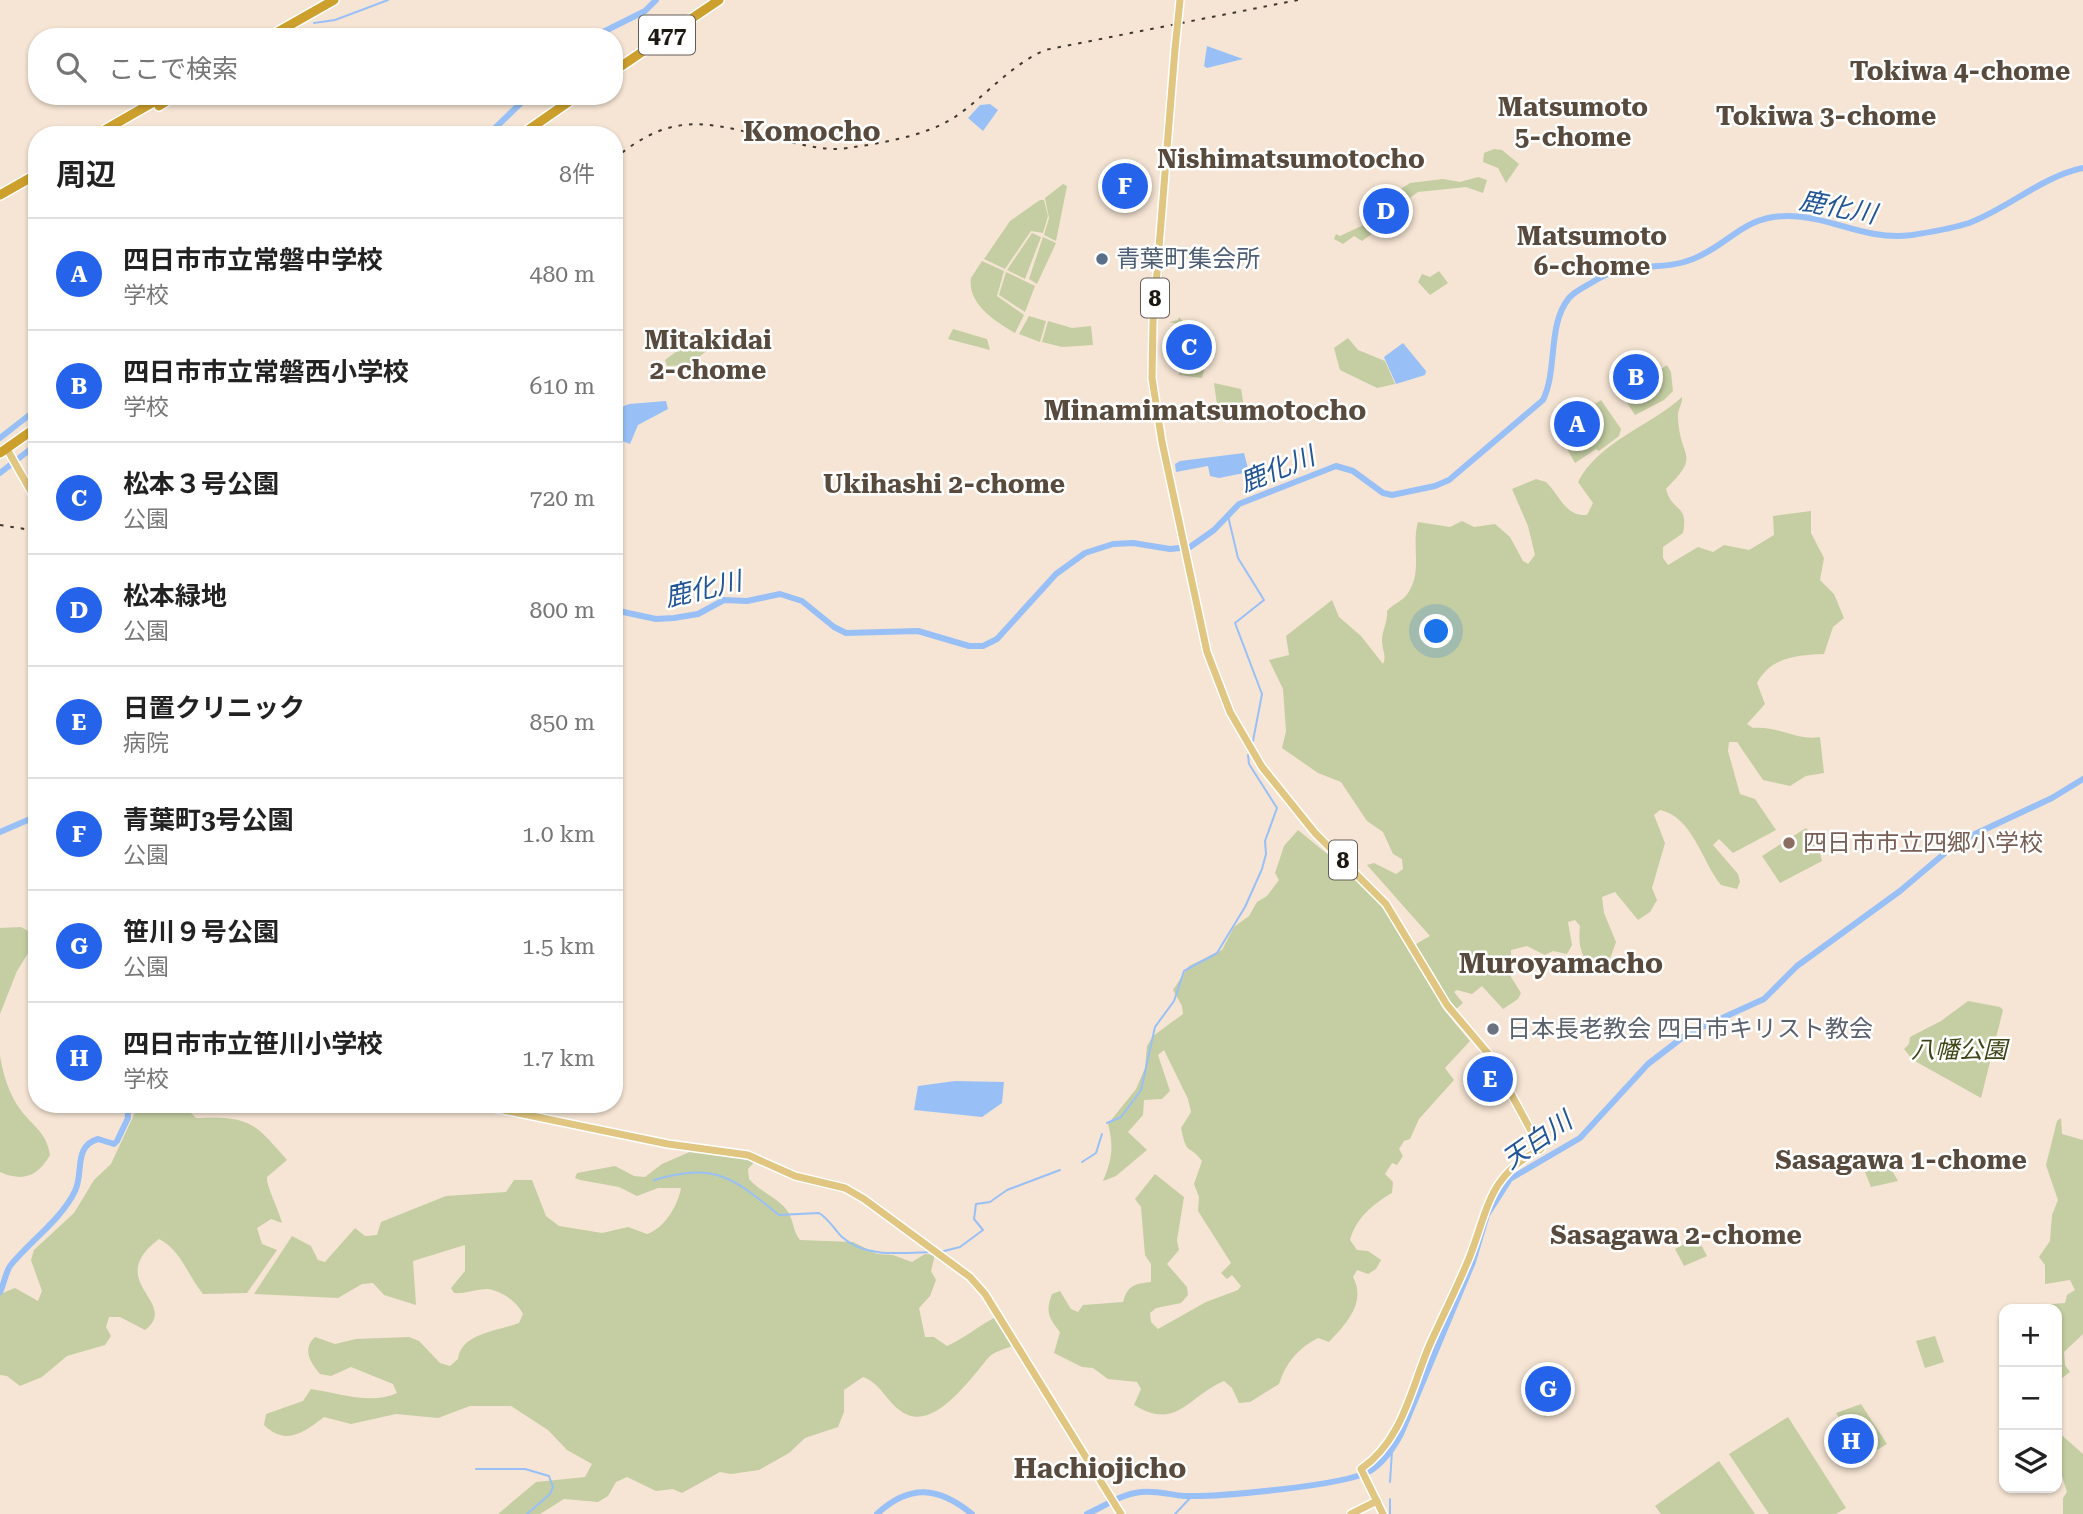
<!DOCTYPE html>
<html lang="ja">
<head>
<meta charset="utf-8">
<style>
  body { margin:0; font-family:"Roboto Serif","Noto Sans JP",serif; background:#f2f2f2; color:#222 }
  .controls { position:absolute; right:21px; bottom:21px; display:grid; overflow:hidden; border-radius:14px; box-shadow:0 2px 5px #0004 }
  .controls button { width:63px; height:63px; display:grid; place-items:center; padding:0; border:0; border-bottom:2px solid #e0e0e0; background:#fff; color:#222; font:35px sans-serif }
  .you { position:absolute; left:1437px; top:632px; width:24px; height:24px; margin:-18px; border:5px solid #fff; border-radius:50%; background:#1a73e8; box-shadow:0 0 0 10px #1a73e833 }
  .badge { display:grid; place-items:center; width:46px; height:46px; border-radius:50%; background:#2563eb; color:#fff; font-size:23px; font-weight:700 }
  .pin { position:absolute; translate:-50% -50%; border:4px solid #fff; box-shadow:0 2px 7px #0006 }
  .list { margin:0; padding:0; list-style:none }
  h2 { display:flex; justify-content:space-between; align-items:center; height:91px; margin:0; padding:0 28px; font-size:30px }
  h2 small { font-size:23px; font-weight:400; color:#767676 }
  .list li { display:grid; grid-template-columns:46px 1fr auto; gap:21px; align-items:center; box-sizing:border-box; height:112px; padding:0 28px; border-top:2px solid #e0e0e0 }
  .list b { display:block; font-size:26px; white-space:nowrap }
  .list p { margin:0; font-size:23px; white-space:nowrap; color:#767676 }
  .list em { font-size:23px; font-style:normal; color:#767676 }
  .icon { flex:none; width:38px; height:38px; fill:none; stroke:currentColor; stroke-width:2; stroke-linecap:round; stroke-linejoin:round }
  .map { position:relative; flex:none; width:2083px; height:1514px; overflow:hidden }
  .search { position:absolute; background:#fff; box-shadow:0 2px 5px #0004; left:28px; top:28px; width:595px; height:77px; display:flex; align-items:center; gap:18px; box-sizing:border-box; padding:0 24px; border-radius:28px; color:#767676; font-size:26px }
  .panel { position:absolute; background:#fff; box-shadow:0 2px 5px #0004; left:28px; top:126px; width:595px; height:987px; border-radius:28px }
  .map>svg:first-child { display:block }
</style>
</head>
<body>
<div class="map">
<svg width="2083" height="1514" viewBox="0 0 2083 1514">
  <rect width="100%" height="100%" fill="#f6e5d4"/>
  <g fill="#c4cea2">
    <polygon points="1494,149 1502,150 1519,164 1506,183 1498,168 1483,162 1484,153"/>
    <polygon points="1116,177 1135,178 1135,194 1114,192"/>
    <polygon points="1478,177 1487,180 1483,193 1466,187 1418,192 1387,214 1380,228 1362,241 1354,236 1343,244 1334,239 1336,234 1340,236 1372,221 1380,214 1385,199 1410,183 1443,179 1460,182"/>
    <polygon points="1063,184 1067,186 1056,241 1044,235 1049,218 1045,198"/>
    <polygon points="1040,200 1044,200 1048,216 1043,233 1031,231 1005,269 984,259 1010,221"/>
    <polygon points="1032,233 1041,237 1025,279 1007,270"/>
    <polygon points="1043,237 1056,243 1037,284 1029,279"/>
    <path d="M 982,261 L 1004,271 L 997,296 L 1024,315 L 1015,333 C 996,322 967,304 971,278 Z"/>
    <polygon points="1439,271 1448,283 1430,295 1418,282 1422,274 1430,277"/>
    <polygon points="1006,272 1035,286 1025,312 999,295"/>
    <polygon points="1029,316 1046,321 1040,342 1019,334"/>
    <polygon points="1179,317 1201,341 1198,353 1208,356 1202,378 1179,375 1178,324 1169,322 1178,320"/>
    <polygon points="1048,321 1072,328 1091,326 1093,345 1062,347 1042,342"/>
    <polygon points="707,329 716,344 688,365 667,366 665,360"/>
    <polygon points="953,329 987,339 990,350 948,339"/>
    <polygon points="1348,338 1358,350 1385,361 1395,384 1377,388 1340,370 1334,348"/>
    <polygon points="1667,365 1671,372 1673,391 1664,400 1635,415 1618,389 1654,368 1657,372"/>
    <polygon points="1214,383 1241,389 1244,407 1218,412"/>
    <path d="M 1682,397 C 1683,403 1677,410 1678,418 C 1680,460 1702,453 1666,489 C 1672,513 1689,503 1683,533 L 1663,547 L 1663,558 L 1668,565 L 1698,547 L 1713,552 L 1724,545 L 1749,550 L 1774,535 L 1773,516 L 1811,511 L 1811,533 L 1824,558 L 1820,580 L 1834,594 L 1844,618 L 1833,627 L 1824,654 C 1797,655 1771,657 1757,683 L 1765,704 L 1747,724 L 1753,728 C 1781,726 1797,741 1820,737 L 1824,773 L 1806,776 L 1790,786 L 1763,780 L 1737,742 L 1729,742 L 1728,751 L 1740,794 L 1755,799 L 1776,830 L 1733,853 L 1719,839 L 1713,845 L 1738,874 L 1740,882 L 1737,889 L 1721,885 C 1702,862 1693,817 1660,810 L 1654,815 L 1665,843 L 1652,888 L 1657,900 L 1650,912 L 1638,920 L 1615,892 L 1602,897 L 1604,913 L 1616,942 L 1610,959 L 1600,969 C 1580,963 1578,943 1580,926 L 1575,920 L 1568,922 L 1572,945 L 1567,954 L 1553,951 L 1545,955 L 1527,946 L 1511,950 L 1511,977 L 1521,993 L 1518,999 L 1503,1009 L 1482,986 L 1472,994 L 1457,990 L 1454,992 L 1463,1003 L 1456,1009 L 1445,997 L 1416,944 L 1430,936 L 1367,865 L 1374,863 L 1396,874 L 1403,869 L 1402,859 L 1393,854 L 1383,832 L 1367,821 L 1341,782 L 1318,773 L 1282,748 L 1286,731 L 1283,689 L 1269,660 L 1289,655 L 1286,636 L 1332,600 L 1339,617 L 1361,636 L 1383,664 C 1387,656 1382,650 1382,641 C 1382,630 1388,622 1387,611 C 1393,604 1403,601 1408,593 C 1423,571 1411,545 1418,522 L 1450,527 L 1462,521 L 1474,527 L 1495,524 L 1510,537 L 1523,561 L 1528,564 L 1535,555 L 1528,526 L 1512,489 L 1536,479 L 1546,482 C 1559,494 1565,517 1587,515 L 1593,503 L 1578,482 C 1599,441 1651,426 1682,397 Z"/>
    <polygon points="1601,400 1621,429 1619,436 1599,451 1596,449 1575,463 1556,429"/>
    <polygon points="1806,828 1818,845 1822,861 1780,883 1762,856"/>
    <path d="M 1298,830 L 1369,888 L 1383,907 L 1444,1010 L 1470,1041 L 1445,1068 L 1454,1080 L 1419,1119 L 1410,1139 L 1404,1141 L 1399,1149 L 1403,1156 L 1397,1165 L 1392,1163 L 1385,1174 L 1393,1182 L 1392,1193 C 1373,1204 1356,1218 1350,1240 L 1357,1250 L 1368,1251 L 1381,1260 L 1376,1269 L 1368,1274 L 1357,1270 L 1353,1277 C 1367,1303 1345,1325 1329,1342 L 1318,1338 C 1298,1348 1285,1364 1279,1384 L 1250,1402 L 1239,1403 L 1232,1388 L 1224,1381 C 1187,1397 1177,1431 1134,1405 L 1141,1389 L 1137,1382 L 1108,1379 L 1093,1368 L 1082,1367 L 1054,1353 L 1060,1332 C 1049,1318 1045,1312 1052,1294 L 1060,1291 L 1071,1309 L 1078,1312 L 1083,1305 L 1123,1302 C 1128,1285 1134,1284 1151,1282 L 1151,1264 L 1145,1255 L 1141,1207 L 1135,1199 L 1155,1174 L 1184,1197 L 1177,1240 L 1179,1250 L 1167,1264 L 1187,1287 L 1188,1295 L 1181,1303 L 1156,1308 L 1150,1313 L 1151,1322 L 1158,1329 L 1206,1302 L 1238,1290 L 1241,1286 L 1232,1275 L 1227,1279 L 1221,1273 L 1231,1263 L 1198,1211 L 1199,1197 L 1194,1184 L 1202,1161 C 1189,1143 1187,1158 1181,1128 L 1191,1112 L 1188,1099 L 1164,1050 L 1158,1055 L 1170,1091 L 1162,1099 L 1144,1100 L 1143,1115 L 1128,1132 L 1147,1150 L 1116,1176 L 1103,1181 C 1112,1160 1114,1146 1108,1124 L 1136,1089 L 1145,1068 L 1147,1046 L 1153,1036 L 1183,1014 L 1182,1006 L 1173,990 L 1189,966 L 1222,950 L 1234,927 L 1249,916 L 1257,902 L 1267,896 L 1279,880 L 1275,873 L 1284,846 Z"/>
    <polygon points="21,927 30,932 32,947 17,971 0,1014 0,928"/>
    <polygon points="1968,1001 2000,1007 2003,1010 1981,1098 1913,1060 1904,1049 1909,1044 1910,1037 1941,1021"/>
    <path d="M 0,1056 C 3,1074 9,1094 20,1109 C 33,1127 46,1131 50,1155 C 37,1177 23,1182 0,1172 Z"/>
    <path d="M 139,1104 L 182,1104 L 196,1118 C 249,1116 253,1121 287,1160 L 267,1177 C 266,1186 279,1210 282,1223 L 271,1219 L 257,1228 L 262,1244 L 277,1250 L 247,1293 L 203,1294 C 188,1276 181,1250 159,1239 C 102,1282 181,1302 145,1330 L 120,1317 L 109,1317 L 106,1327 L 111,1336 L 105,1345 L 67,1356 L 42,1377 L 20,1386 L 7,1376 L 0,1375 L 0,1294 L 15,1288 L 38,1301 L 42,1291 L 31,1260 L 34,1250 L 74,1213 L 94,1180 L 111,1164 Z"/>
    <polygon points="2061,1118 2062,1134 2083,1140 2083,1334 2064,1352 2065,1365 2070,1372 2057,1382 2057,1309 2039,1309 2040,1305 2065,1303 2067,1295 2075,1290 2070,1280 2045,1284 2045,1265 2039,1257 2050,1241 2052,1215 2058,1200 2046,1165 2057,1121"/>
    <path d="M 692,1151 L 755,1161 L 748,1169 L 749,1179 C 759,1191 775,1196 786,1209 C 794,1219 792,1230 800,1240 L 853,1242 L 877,1254 L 893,1255 L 912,1262 L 925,1254 L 935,1255 L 931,1271 L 936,1280 L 930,1296 L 919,1308 L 925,1337 L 934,1337 L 947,1346 C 965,1338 978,1326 996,1317 L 1012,1346 C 1005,1349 993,1352 988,1358 C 973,1376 937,1427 908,1415 C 888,1407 883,1384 863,1377 L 844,1390 L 844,1412 L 838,1427 L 805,1438 L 789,1453 L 759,1470 L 731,1474 L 720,1472 L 682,1493 L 673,1489 L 656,1491 L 627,1477 L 616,1482 L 608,1496 L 598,1502 L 564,1499 L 540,1514 L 498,1514 L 536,1482 L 585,1477 L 592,1464 L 567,1450 L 548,1430 L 511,1406 L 470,1406 L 438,1418 L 396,1414 L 351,1424 L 324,1417 C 303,1433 286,1446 264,1425 L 266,1414 L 303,1401 L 311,1389 C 337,1393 372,1405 397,1393 L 393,1384 L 351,1367 L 331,1376 L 320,1374 C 310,1362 302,1349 315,1337 L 335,1344 L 356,1339 L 409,1337 L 419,1341 L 440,1363 L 450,1366 L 458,1359 C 461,1333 498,1331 519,1323 L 523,1314 C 518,1302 500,1290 487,1289 C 476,1289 466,1294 454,1293 L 451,1288 L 465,1271 L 465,1245 L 413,1261 L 416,1305 L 384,1295 L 373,1283 L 362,1284 L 338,1298 L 254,1294 L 292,1236 L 311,1246 L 318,1260 L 325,1262 L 355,1228 L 365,1236 L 377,1235 L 381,1222 L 446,1196 L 506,1192 L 514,1180 L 532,1180 L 546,1216 L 559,1226 L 602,1233 L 628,1227 L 647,1234 C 665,1228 678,1205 681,1188 L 658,1188 L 637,1196 L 619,1187 L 580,1180 L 575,1178 L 577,1173 L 615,1166 L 634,1176 L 645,1177 L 662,1164 Z"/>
    <polygon points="1887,1162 1898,1181 1871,1187 1865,1172"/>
    <polygon points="1697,1237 1707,1256 1684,1266 1675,1249"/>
    <polygon points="1935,1336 1944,1362 1925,1368 1916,1341"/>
    <polygon points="1548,1380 1564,1400 1545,1417 1532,1400"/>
    <polygon points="1861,1404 1887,1444 1864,1458 1836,1413"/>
    <polygon points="1788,1417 1846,1508 1836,1514 1769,1514 1729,1454"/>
    <polygon points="2057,1431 2083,1454 2083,1514 2063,1514 2063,1498 2067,1492 2061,1473 2057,1472"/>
    <polygon points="1719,1461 1755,1514 1661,1514 1655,1506"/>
  </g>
  <g fill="#98c0f7">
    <polygon points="1207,46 1243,59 1207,68 1204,66"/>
    <polygon points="990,104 998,110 983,131 968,118 980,105"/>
    <polygon points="1403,343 1426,371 1425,375 1396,384 1384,357"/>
    <polygon points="666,401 668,409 638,425 630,444 614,438 614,410 629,404"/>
    <polygon points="1244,453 1249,472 1219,478 1210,476 1208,466 1176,472 1175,464 1180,461"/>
    <polygon points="955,1081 1004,1082 1002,1103 982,1117 914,1110 918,1086"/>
  </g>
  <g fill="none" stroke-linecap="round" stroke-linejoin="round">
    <g stroke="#98c0f7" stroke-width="2">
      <polyline points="314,23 335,20 388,0"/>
      <polyline points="1228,516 1238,558 1264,600 1235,623 1262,694 1253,741"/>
      <polyline points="1107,1123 1121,1117 1141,1090 1155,1027 1174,1001 1184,971 1217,953 1245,907 1262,869 1266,854 1265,841 1277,808 1249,764 1248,755"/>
      <polyline points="1082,1162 1096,1153 1102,1134"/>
      <path d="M 654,1180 C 716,1162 733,1178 779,1215 L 819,1213 C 829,1219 834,1229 842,1237 C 865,1258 902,1253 931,1252"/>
      <polyline points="940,1252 960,1247 983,1230 974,1219 976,1204 990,1202 1007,1190 1060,1170"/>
      <polyline points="476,1469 525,1469 549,1476 553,1487 550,1494 527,1514"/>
      <polyline points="1390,1482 1392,1451"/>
      <polyline points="1175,1514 1192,1496"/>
      <polyline points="1390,1514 1390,1499"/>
    </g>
    <g stroke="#98c0f7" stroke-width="6">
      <polyline points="593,37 645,11 656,0"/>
      <polyline points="488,135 528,96"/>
      <polyline points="0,438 37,409"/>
      <polyline points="0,473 37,444"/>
      <path d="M 614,610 L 656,619 L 674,618 L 698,614 L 724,600 L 747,601 L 780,594 L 802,601 L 834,627 L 846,633 L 918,631 L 969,646 L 983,646 L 997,639 L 1056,574 L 1085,553 L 1113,544 L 1133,543 L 1170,549 L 1190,547 L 1214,530 L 1239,504 L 1336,466 L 1353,471 L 1383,493 L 1392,495 L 1435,486 L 1449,480 L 1543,400 C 1558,369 1547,325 1569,298 C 1575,291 1584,287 1591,283 C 1630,258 1659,273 1693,259 C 1729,245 1743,216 1787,216 C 1832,216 1863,241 1912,235 C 1930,232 1951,229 1969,223 C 2009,208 2041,177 2083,168"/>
      <polyline points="0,832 37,816"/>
      <path d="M 0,1292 C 4,1284 5,1274 10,1266 C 30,1241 61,1220 75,1191 C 84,1173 73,1146 98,1139 L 114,1144 L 117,1141 L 128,1118 L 127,1104"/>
      <path d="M 877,1514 C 910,1483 939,1487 972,1514"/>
      <path d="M 1087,1514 C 1105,1506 1121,1494 1141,1492 C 1156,1490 1170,1495 1184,1496 C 1217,1497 1344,1486 1370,1471 C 1384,1462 1393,1449 1401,1434 L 1473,1262 L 1487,1215 L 1510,1179 L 1580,1138 L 1648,1064 L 1687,1034 L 1764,999 L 1797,966 L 1900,891 L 1958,842 L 2052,798 L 2083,779"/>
    </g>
    <g stroke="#fff" stroke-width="10">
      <g id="major">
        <path d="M 1175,49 L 1153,322 L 1152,378 L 1162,442 L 1207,652 L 1230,712 L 1262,767 L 1315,833 L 1386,904 L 1447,1005 L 1491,1057 L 1541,1149 C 1489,1175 1489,1206 1470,1256 C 1458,1286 1443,1315 1430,1344 C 1411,1388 1403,1440 1361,1469 L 1383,1514"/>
        <polyline points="7,449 37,502"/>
        <polyline points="474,1104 668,1144 748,1155 795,1176 845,1188 864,1199 970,1277 985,1294 1121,1514"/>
        <polyline points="1351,1514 1377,1501"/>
      </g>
    </g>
    <g stroke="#fff" stroke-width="12">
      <g id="highway">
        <polyline points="269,37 334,0"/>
        <polyline points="614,71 719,0"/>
        <polyline points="159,106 175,96"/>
        <polyline points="96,135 164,96"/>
        <polyline points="521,135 577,96"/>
        <polyline points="0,195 37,174"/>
        <polyline points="0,453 37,427"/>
      </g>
    </g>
    <use href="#major" stroke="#e1c681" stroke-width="7"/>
    <use href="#highway" stroke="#cda02d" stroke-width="9"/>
    <g stroke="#3f3830" stroke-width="2" stroke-dasharray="3.5 7" stroke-linecap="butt">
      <path d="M 614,159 C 679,105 715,126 789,142 C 809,146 827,151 848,148 C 882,143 926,136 955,117 C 986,96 1009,66 1045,50 L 1298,0"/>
      <polyline points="0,525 37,531"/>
    </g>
    <g stroke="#fff" stroke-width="10" stroke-linecap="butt">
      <polyline id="major-bridge" points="1175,49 1180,0"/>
    </g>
    <use href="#major-bridge" stroke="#e1c681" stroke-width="7"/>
  </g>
  <circle fill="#5c6f8a" stroke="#fff" stroke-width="2.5" cx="1102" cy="259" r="7"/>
  <circle fill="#8d6e63" stroke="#fff" stroke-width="2.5" cx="1789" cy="843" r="7"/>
  <circle fill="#6b7280" stroke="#fff" stroke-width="2.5" cx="1493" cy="1029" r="7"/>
  <g text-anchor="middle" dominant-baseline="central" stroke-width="5" stroke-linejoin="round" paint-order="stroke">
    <g fill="#fff" stroke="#625d59" stroke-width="2">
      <rect x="639" y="15.5" width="56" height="39" rx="5"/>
      <rect x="1141" y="278.5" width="28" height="39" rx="5"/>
      <rect x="1329" y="840.5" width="28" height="39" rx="5"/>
    </g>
    <g font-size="23" font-weight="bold" fill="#1e1812">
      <text x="667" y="35">477</text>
      <text x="1155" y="298">8</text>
      <text x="1343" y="860">8</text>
    </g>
    <g font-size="24" fill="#4e5e75" stroke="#fff" text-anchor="start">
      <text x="1116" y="259">青葉町集会所</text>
    </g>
    <g font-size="24" fill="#785e54" stroke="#fff" text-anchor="start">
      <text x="1803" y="843">四日市市立四郷小学校</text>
    </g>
    <g font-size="24" fill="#5b616d" stroke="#fff" text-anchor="start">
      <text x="1507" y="1029">日本長老教会 四日市キリスト教会</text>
    </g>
    <g font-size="24" font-style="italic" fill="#3e4615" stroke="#fff">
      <text x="1959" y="1050">八幡公園</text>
    </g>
    <g font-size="26" font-weight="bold" fill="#584a3c" stroke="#fff">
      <text x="1960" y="71">Tokiwa 4-chome</text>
      <text x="1573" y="107">Matsumoto<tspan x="1573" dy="30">5-chome</tspan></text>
      <text x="1826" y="116">Tokiwa 3-chome</text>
      <text x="1291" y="159">Nishimatsumotocho</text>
      <text x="1592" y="236">Matsumoto<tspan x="1592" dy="30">6-chome</tspan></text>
      <text x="708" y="340">Mitakidai<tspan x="708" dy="30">2-chome</tspan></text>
      <text x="944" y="484">Ukihashi 2-chome</text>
      <text x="1901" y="1160">Sasagawa 1-chome</text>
      <text x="1676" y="1235">Sasagawa 2-chome</text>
    </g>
    <g font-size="26" font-style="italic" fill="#225596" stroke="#fff">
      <text transform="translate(1838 207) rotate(11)">鹿化川</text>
      <text transform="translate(1277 469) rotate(-22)">鹿化川</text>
      <text transform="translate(703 589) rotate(-13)">鹿化川</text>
      <text transform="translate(1537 1140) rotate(-35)">天白川</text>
    </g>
    <g font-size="28" font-weight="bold" fill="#584a3c" stroke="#fff">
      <text x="812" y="131">Komocho</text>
      <text x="1205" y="410">Minamimatsumotocho</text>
      <text x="1561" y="963">Muroyamacho</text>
      <text x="1100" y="1468">Hachiojicho</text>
    </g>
  </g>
</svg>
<div class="controls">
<button>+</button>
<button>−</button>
<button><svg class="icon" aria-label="layers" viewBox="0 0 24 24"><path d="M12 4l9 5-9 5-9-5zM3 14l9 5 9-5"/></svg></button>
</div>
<div class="you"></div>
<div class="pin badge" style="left:1577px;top:424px">A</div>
<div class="pin badge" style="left:1636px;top:377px">B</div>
<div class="pin badge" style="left:1189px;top:347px">C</div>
<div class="pin badge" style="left:1386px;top:211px">D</div>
<div class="pin badge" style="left:1490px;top:1079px">E</div>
<div class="pin badge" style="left:1125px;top:186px">F</div>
<div class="pin badge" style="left:1548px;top:1389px">G</div>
<div class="pin badge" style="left:1851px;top:1441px">H</div>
<div class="search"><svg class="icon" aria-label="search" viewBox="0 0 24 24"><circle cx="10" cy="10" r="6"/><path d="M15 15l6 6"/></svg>ここで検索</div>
<section class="panel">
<h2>周辺<small>8件</small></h2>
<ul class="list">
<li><span class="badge">A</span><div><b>四日市市立常磐中学校</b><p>学校</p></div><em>480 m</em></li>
<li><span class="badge">B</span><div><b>四日市市立常磐西小学校</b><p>学校</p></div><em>610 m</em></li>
<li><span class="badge">C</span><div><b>松本３号公園</b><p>公園</p></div><em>720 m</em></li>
<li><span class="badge">D</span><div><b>松本緑地</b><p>公園</p></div><em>800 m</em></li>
<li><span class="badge">E</span><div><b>日置クリニック</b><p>病院</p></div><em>850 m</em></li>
<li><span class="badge">F</span><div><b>青葉町3号公園</b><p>公園</p></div><em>1.0 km</em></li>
<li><span class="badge">G</span><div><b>笹川９号公園</b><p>公園</p></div><em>1.5 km</em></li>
<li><span class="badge">H</span><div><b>四日市市立笹川小学校</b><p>学校</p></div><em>1.7 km</em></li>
</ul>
</section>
</div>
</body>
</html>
